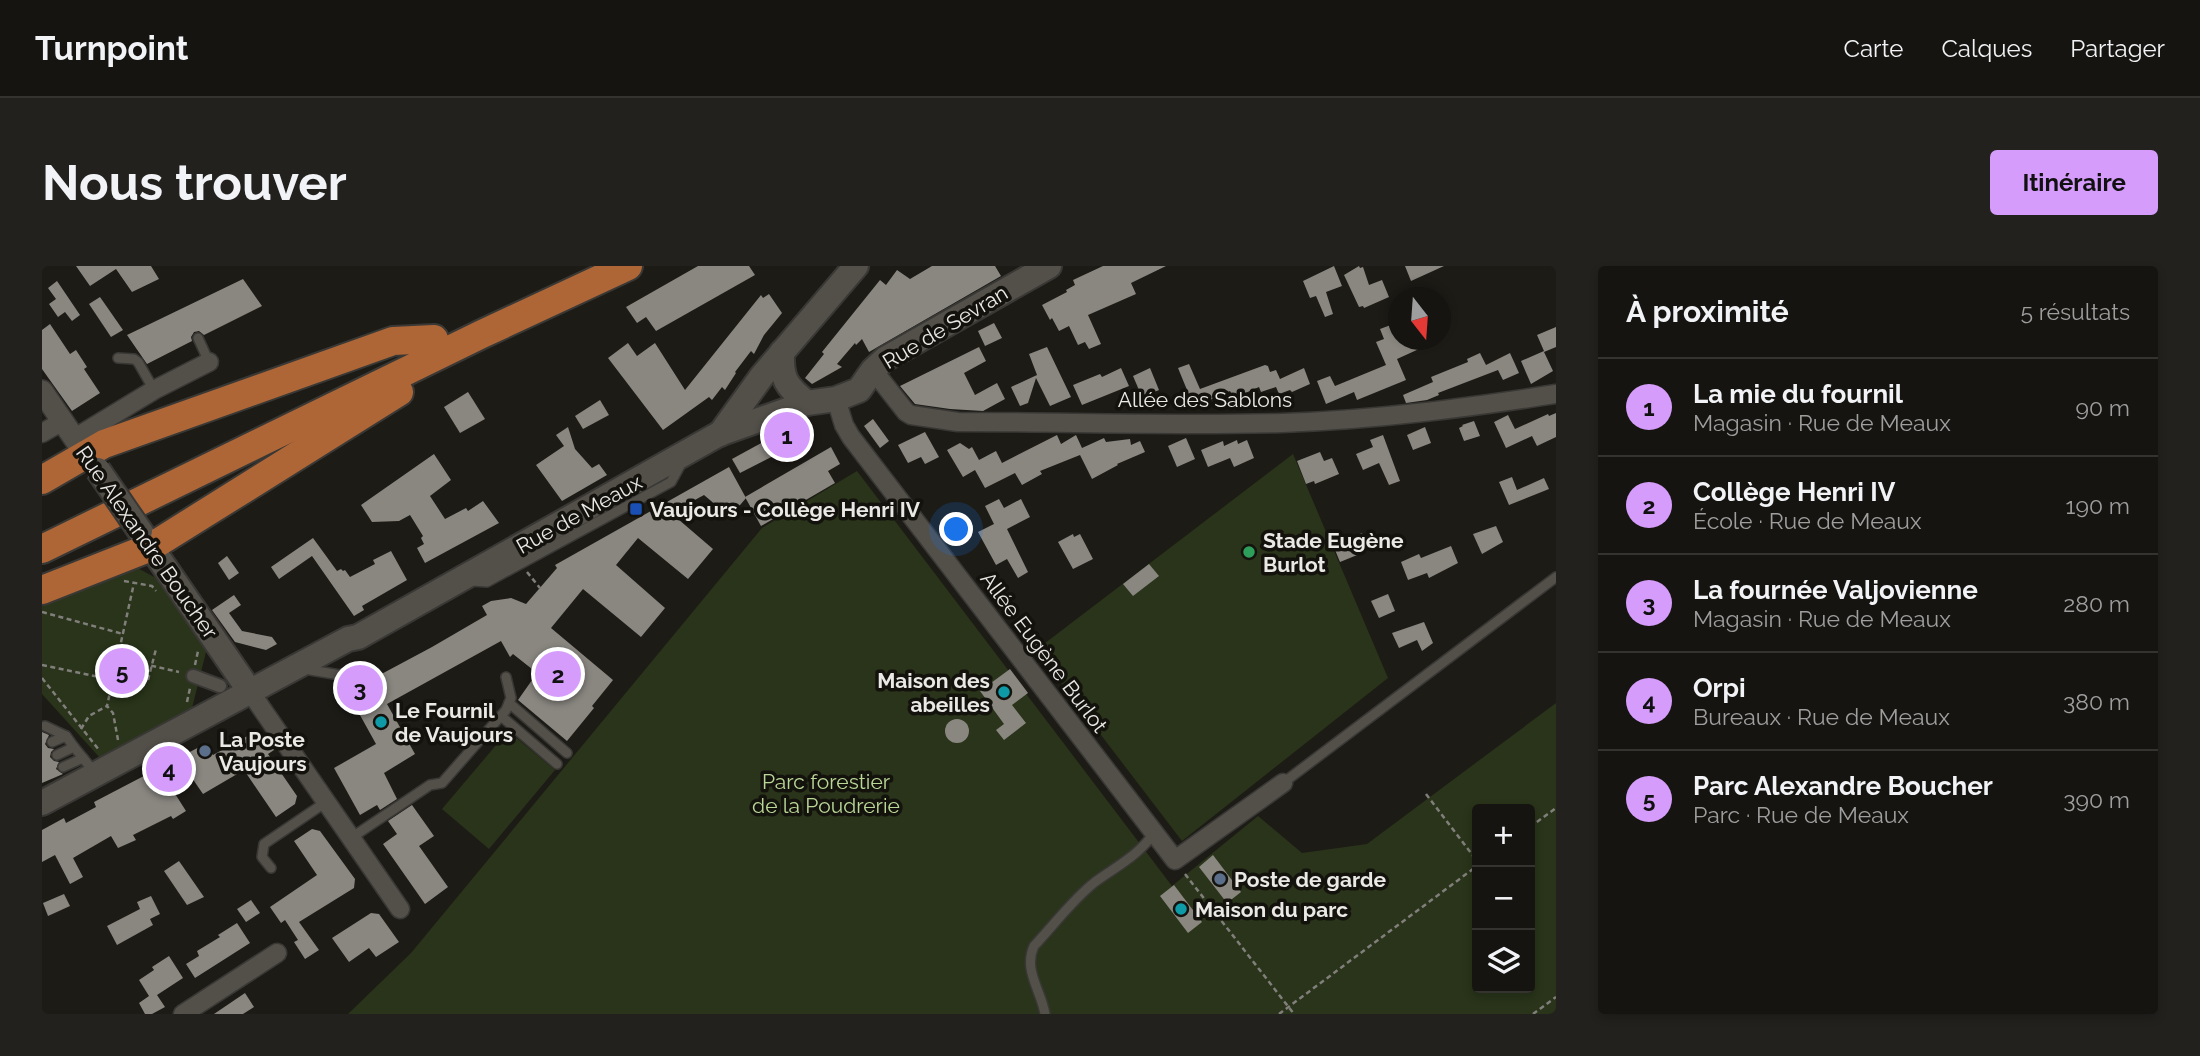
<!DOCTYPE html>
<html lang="fr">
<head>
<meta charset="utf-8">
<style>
  body { margin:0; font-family:Raleway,sans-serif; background:#23211e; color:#f1f3f6 }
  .controls { position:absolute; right:21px; bottom:21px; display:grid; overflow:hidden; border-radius:7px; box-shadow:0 4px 10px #0003 }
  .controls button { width:63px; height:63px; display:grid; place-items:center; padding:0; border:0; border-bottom:2px solid #353330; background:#161410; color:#f1f3f6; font:35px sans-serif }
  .compass { position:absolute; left:1346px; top:21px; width:63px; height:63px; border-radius:50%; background:#161410; box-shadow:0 4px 10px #0003; rotate:163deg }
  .you { position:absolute; left:915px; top:264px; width:24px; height:24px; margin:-18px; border:5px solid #fff; border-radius:50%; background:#1a73e8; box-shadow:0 0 0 10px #1a73e833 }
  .badge { display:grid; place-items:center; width:46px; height:46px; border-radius:50%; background:#d59cfb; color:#111; font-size:23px; font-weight:700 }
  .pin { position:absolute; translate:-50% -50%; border:4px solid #fff; box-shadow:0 2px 7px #0006 }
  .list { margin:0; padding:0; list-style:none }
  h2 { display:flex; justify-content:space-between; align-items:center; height:91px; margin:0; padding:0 28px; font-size:30px }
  h2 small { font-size:23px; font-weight:400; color:#9e9e9f }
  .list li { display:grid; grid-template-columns:46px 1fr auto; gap:21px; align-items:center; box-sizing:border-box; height:98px; padding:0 28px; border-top:2px solid #353330 }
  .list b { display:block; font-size:26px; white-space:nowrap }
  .list p { margin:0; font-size:23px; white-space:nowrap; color:#9e9e9f }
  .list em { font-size:23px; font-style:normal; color:#9e9e9f }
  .icon { flex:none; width:38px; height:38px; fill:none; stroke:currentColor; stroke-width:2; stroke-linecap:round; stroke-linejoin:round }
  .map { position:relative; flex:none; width:1514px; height:748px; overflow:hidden; border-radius:7px }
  header { display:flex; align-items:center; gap:42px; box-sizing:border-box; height:98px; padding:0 35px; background:#161410; border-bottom:2px solid #353330 }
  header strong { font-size:33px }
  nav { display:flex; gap:38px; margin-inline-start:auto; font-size:24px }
  .intro { display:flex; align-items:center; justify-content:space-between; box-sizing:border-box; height:168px; padding:0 42px }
  h1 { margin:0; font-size:49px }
  .button { padding:18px 32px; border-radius:7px; background:#d59cfb; color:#111; font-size:24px; font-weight:700 }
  main { display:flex; gap:42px; padding:0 42px }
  aside { flex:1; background:#161410; border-radius:7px; box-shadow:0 4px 10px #0003 }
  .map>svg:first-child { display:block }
</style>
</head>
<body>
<header>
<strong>Turnpoint</strong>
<nav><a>Carte</a><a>Calques</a><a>Partager</a></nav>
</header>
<div class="intro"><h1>Nous trouver</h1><a class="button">Itinéraire</a></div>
<main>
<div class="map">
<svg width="1514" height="748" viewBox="0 0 1514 748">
  <rect width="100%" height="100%" fill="#1d1b16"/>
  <g fill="#29341a" fill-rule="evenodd">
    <polygon points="1251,188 1346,412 1140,575 994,384"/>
    <path d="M 815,205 L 1130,620 L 1216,550 L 1260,587 L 1325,578 L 1514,437 L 1514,748 L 306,748 L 369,687 L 720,262 ZM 1435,543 L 1488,543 L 1488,722 L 1435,722 Z"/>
    <polygon points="88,298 114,312 165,382 149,446 59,493 0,428 0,333"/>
    <polygon points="466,465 513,504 447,583 400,543"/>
  </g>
  <g fill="#8a8781">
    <polygon points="34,0 109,0 117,13 90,26 74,3 48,20"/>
    <polygon points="656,0 707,0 713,9 614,65 604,51 595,57 584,41"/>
    <polygon points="890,0 953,0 959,10 827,86 820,73 814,79 813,77 795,98 800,101 770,118 763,112 782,88 780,86 838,14 844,19 855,4 868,13"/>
    <polygon points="1061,0 1124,0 1089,17 1094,28 1046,49 1059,78 1047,83 1043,76 1036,79 1027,60 1017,65 1010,52 1008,54 1000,39 1025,26 1024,24 1033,19 1031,14"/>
    <polygon points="1292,0 1300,20 1284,26 1291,48 1283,51 1274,30 1268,32 1261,15"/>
    <polygon points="1317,0 1318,2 1321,1 1327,19 1340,14 1347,31 1322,42 1321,40 1317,41 1302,9"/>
    <polygon points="1363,0 1402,0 1369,15"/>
    <polygon points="201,13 220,40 162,69 157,65 152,66 149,71 150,75 105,98 85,69"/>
    <polygon points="15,15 38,49 30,55 23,46 16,51 7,38 14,33 6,22"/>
    <polygon points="727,28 740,47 722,69 712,88 709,85 693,106 694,107 683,124 680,121 670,134 667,131 621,164 566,92 586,77 595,90 613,77 643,124 719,29 721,32"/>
    <polygon points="58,31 81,64 69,71 47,38"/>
    <polygon points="952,57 960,72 943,80 936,65"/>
    <polygon points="1354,57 1356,74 1373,74 1377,83 1355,93 1364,114 1315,134 1312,126 1284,138 1275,115 1288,110 1293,120 1344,99 1334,76 1342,73 1338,63"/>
    <polygon points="8,58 28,88 34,84 45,101 42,103 58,127 30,145 0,103 0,64"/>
    <polygon points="1514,61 1514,81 1502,86 1511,105 1489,118 1479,95 1502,85 1495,69"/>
    <polygon points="937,81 944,95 922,107 933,129 955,117 963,133 941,145 908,143 873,138 858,120"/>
    <polygon points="1005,81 1029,131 1008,140 994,112 986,137 978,140 969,121 995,109 987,88"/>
    <polygon points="1438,87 1444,99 1468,87 1477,107 1461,114 1456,104 1396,127 1397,129 1385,134 1364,137 1361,129 1391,116 1389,111 1426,96 1425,93"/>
    <polygon points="1147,98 1158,123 1223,99 1226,100 1228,106 1234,104 1238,113 1262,102 1268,118 1250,126 1248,124 1237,128 1234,121 1219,126 1217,121 1192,132 1188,125 1152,141 1136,102"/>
    <polygon points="1079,102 1087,120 1040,139 1031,119 1058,108 1060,111"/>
    <polygon points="1108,102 1117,124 1100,131 1091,110"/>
    <polygon points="426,126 443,153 418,167 402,141"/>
    <polygon points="558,134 567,149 541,163 533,150"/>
    <polygon points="1514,147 1514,171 1495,180 1490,170 1464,182 1452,156 1466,149 1473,163 1506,148 1507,150"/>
    <polygon points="831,153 847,175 838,182 822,160"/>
    <polygon points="1432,155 1438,170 1422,175 1417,162 1421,160 1420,159"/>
    <polygon points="750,160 759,176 698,207 690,193"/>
    <polygon points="526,161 533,183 550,202 557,198 565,209 520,235 494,199 522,180 514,169"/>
    <polygon points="1383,161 1389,177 1371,184 1365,169"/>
    <polygon points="883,166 897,191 883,198 879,191 866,197 856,179"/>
    <polygon points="1015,169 1019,178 1034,169 1040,182 1062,172 1064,176 1088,173 1089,179 1098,175 1103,186 1075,198 1076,199 1050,213 1038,189 998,205 1000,208 980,219 973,207 943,222 933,204 921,211 905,184 918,177 927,183 930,181 937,194 954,185 960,197"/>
    <polygon points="1341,169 1358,215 1347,219 1337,197 1321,204 1314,188 1331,181 1328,174"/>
    <polygon points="1144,172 1153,193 1135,201 1126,180"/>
    <polygon points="1195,174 1196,178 1205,174 1212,192 1192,201 1188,192 1166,201 1159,184 1181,175 1182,180"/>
    <polygon points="789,181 798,198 786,205 793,217 719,260 703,231"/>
    <polygon points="1278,186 1282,195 1290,192 1297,208 1273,218 1272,215 1264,218 1255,195"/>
    <polygon points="392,188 409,214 388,230 403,253 424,242 426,245 441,235 457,257 383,297 375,282 382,278 379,272 381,270 368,249 357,255 330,256 319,239"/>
    <polygon points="687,201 704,232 688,251 662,229 629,247 671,283 646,313 596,272 574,299 623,342 599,371 541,323 509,362 571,414 550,440 552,442 525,475 476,434 495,407 471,388 468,391 459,375 345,438 373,488 342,507 355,533 338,544 335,539 318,549 292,502 334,478 303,422 305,415 326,403 332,412 390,381 445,349 440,340 449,335 469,332 484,338 515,302 513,299"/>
    <polygon points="1470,211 1475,224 1502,212 1507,223 1467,239 1457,216"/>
    <polygon points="957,233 962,242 979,233 988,251 965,263 986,306 976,312 965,293 954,299 936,266 952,258 943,240"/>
    <polygon points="1454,260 1461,276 1440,288 1431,268"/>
    <polygon points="1320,267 1326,280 1324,281 1325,285 1298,296 1291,279"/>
    <polygon points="1031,268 1032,271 1038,268 1051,293 1031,303 1016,276"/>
    <polygon points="271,272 295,305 299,303 301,305 303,304 308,311 333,298 331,294 349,285 365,314 320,340 322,344 312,350 270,290 237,313 229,301"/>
    <polygon points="1409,280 1416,297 1387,312 1385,307 1366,314 1359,296 1377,288 1379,292"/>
    <polygon points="185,290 197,307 187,314 176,297"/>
    <polygon points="1107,298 1117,310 1091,330 1081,318"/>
    <polygon points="1346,328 1353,345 1337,352 1329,335"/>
    <polygon points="192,329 199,339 187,347 200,365 230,371 235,378 224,384 193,376 170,344"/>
    <polygon points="981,348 999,376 989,383 971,359 979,361"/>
    <polygon points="1382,356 1391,377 1380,385 1375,374 1357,382 1350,367"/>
    <polygon points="968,403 986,427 970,439 984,457 962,474 954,464 962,458 938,425"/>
    <circle cx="915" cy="465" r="12"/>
    <polygon points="0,466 7,469 3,478 6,482 12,483 9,486 8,491 12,495 17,496 14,503 21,508 0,517"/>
    <polygon points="209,468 223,472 232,484 226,488 255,530 253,538 234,551 202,504 161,528 150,512 130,523 144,545 131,553 129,550 91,569 94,574 76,582 69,570 31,592 41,611 28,618 13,589 0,596 0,564 22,552 24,557 54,541 52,536 165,477 171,489"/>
    <polygon points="370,539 392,570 377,580 406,621 383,638 341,578 355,568 346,555"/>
    <polygon points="270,563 278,565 313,613 312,622 257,656 277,684 263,693 252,676 256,674 243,654 239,657 228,641 275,609 252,575"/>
    <polygon points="1171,589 1199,626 1185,637 1157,601"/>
    <polygon points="137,595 162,631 145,639 122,605"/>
    <polygon points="1132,619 1160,656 1146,667 1118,630"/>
    <polygon points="22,628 28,640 6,650 1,637"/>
    <polygon points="109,630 118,648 108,653 111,659 75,679 65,660 98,643 95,636"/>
    <polygon points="209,634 218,647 204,656 195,643"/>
    <polygon points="329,647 337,648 357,676 334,691 327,682 307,696 290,672"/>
    <polygon points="195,657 208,677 153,712 144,698 157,690 155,685 178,671 176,669"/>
    <polygon points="127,690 141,712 115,729 123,741 110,748 103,748 97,737 107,730 97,714 112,704 110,701"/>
    <polygon points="203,727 212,741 201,748 172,748"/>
  </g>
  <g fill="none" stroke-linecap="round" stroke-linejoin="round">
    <g stroke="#393835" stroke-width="12">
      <g id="service">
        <polyline points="156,72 167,96"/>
        <polyline points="76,92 92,93 96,96 112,124"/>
        <polyline points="429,315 445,316 629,216 640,196"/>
        <polyline points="268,404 298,409 303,407"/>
        <polyline points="467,437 525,487"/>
        <polyline points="459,450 515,498"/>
        <polyline points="3,460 24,470"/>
        <polyline points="10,476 24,470 32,481"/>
        <polyline points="15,489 32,481 41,492"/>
        <polyline points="21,501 41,492 53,507"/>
        <polyline points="1241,517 1514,311"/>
        <polyline points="309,572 388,519 400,517 464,444 469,432 464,411"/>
        <polyline points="229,602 220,591 222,578 284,536"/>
        <path d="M 1003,748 C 999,724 981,704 992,680 C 1012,659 1030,634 1053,616 C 1075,600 1096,590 1112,567"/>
      </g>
    </g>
    <g stroke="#393835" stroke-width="16">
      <polyline id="pedestrian" points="151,410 178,420"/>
    </g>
    <g stroke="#393835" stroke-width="21">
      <g id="minor">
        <path d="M 831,104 L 864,146 L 869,149 L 916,156 C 1023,156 1132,160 1240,157 C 1332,154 1423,142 1514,128"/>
        <polyline points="794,133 802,159 809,171 1133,594 1241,517"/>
        <polyline points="0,167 21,155"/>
        <polyline points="33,172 112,124 167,96"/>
        <polyline points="209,427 358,643"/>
        <polyline points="141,748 235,687"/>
      </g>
    </g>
    <g stroke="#393835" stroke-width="24">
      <polyline id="tertiary" points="0,125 43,188"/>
    </g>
    <g stroke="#393835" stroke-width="28">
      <g id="secondary">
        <path d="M 740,86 C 739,113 744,120 765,137"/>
        <polyline points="678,168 720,110 814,0"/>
        <polyline points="98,265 209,427"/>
        <polyline points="0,537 306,373 316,371 677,168 765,137 794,133 817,124 831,104 843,93 1007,0"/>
      </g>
    </g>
    <g stroke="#393835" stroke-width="32">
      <g id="trunk">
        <polyline points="0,214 62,178 351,75 392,73"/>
        <polyline points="0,283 440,68 586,0"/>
        <polyline points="0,324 109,281 357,126"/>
      </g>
    </g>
    <g stroke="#817f7b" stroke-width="2.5" stroke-dasharray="5 3.5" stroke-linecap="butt">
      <polyline points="485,306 498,322"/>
      <polyline points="82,315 110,320 114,325"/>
      <polyline points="0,346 81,368"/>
      <polyline points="76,392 137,406"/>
      <polyline points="0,399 71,414"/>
      <polyline points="153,399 156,385"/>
      <polyline points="0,412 57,484"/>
      <polyline points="106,414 114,383"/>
      <polyline points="145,436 148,422"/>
      <polyline points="39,463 47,450 65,440"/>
      <polyline points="76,474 71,447 65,440 92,317"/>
      <polyline points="1384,528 1435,595"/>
      <polyline points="1488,561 1514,542"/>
      <polyline points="1143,608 1252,748"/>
      <polyline points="1237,748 1435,600"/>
      <polyline points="1491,748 1514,731"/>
    </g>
    <use href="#service" stroke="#53504a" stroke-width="9"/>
    <use href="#pedestrian" stroke="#53504a" stroke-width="12"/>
    <use href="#minor" stroke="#53504a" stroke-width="18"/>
    <use href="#tertiary" stroke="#53504a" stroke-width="21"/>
    <use href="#secondary" stroke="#53504a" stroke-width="24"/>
    <use href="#trunk" stroke="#af6636" stroke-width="28"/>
    <g stroke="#393835" stroke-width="28" stroke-linecap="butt">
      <polyline id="secondary-bridge" points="56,204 98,265"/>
    </g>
    <use href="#secondary-bridge" stroke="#53504a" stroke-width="24"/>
  </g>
  <rect fill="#1a4fb4" stroke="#14120d" stroke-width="2.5" x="587" y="236" width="14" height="14" rx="3.5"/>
  <circle fill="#2e9e5b" stroke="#14120d" stroke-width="2.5" cx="1207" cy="286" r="7"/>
  <g fill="#0f9aa8" stroke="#14120d" stroke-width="2.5">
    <circle cx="962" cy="426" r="7"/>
    <circle cx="339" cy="456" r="7"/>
    <circle cx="1139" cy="643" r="7"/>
  </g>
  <g fill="#5c6f8a" stroke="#14120d" stroke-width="2.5">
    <circle cx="163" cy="485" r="7"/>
    <circle cx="1178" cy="613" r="7"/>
  </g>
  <g text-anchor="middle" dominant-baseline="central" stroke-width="7" stroke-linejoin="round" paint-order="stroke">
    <g font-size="21" fill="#ebe9e6" stroke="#14120d">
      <text transform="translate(903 61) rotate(-31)">Rue de Sevran</text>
      <text x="1163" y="133">Allée des Sablons</text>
      <text transform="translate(537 248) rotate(-29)">Rue de Meaux</text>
      <text transform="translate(105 276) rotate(55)">Rue Alexandre Boucher</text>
      <text transform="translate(1002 386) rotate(53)">Allée Eugène Burlot</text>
    </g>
    <g font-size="21" font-weight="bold" fill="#ebe9e6" stroke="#14120d" text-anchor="start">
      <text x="608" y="243">Vaujours - Collège Henri IV</text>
      <text x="1221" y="274">Stade Eugène<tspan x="1221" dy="24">Burlot</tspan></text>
      <text x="948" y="414" text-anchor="end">Maison des<tspan x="948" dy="24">abeilles</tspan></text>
      <text x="353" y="444">Le Fournil<tspan x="353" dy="24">de Vaujours</tspan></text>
      <text x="177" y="473">La Poste<tspan x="177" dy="24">Vaujours</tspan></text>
      <text x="1192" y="613">Poste de garde</text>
      <text x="1153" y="643">Maison du parc</text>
    </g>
    <g font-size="21" fill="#b9d796" stroke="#14120d">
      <text x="784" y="515">Parc forestier<tspan x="784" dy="24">de la Poudrerie</tspan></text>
    </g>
  </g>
</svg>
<div class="controls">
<button>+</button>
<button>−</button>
<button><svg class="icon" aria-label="layers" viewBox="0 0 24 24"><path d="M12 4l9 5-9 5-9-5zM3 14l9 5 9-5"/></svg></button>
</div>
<svg class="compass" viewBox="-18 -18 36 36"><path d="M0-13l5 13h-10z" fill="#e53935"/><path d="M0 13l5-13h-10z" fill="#9e9e9f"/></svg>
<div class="you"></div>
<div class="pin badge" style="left:745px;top:169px">1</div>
<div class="pin badge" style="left:516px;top:408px">2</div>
<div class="pin badge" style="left:318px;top:422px">3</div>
<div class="pin badge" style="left:127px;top:503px">4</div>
<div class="pin badge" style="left:80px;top:405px">5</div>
</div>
<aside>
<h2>À proximité<small>5 résultats</small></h2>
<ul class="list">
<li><span class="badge">1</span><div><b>La mie du fournil</b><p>Magasin · Rue de Meaux</p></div><em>90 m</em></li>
<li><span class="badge">2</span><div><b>Collège Henri IV</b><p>École · Rue de Meaux</p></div><em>190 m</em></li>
<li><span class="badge">3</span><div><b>La fournée Valjovienne</b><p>Magasin · Rue de Meaux</p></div><em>280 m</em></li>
<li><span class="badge">4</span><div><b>Orpi</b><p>Bureaux · Rue de Meaux</p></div><em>380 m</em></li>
<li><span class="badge">5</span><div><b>Parc Alexandre Boucher</b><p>Parc · Rue de Meaux</p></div><em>390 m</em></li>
</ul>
</aside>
</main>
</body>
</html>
